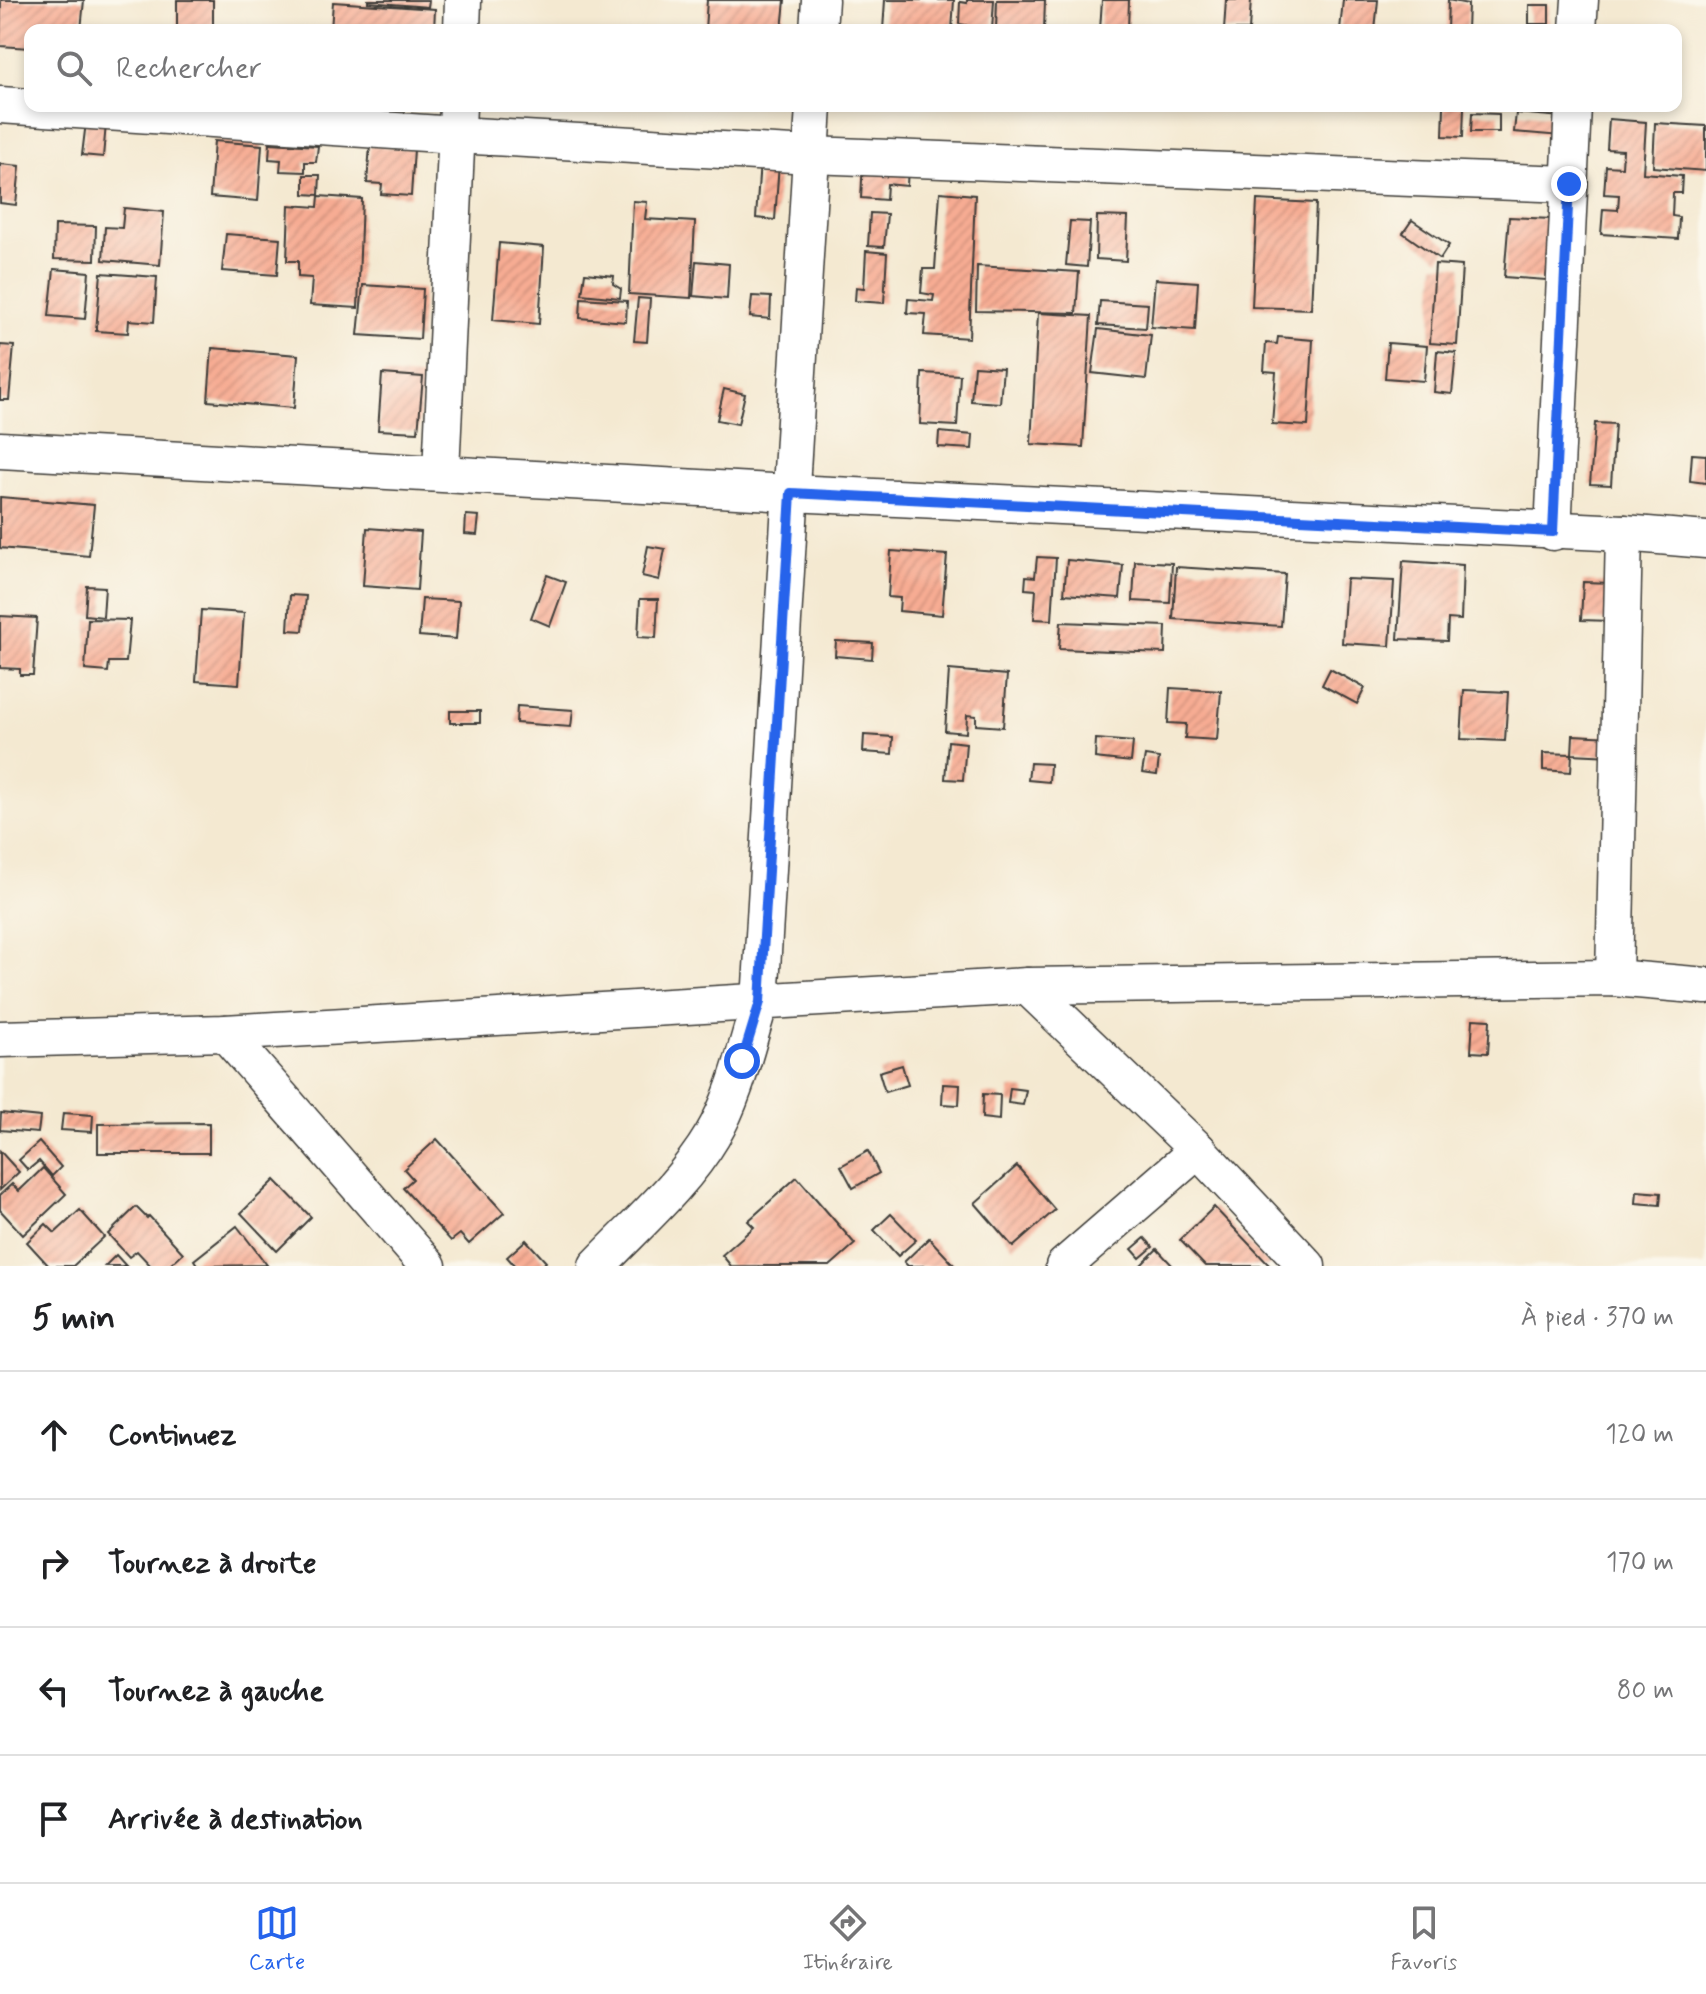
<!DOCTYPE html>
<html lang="fr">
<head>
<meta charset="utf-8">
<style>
  body { margin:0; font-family:Mynerve,sans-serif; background:#f2f2f2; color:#202124 }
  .stop { position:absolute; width:24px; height:24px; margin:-18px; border:6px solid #2563eb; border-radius:50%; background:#fff }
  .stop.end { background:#2563eb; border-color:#fff; box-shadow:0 2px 8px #0008 }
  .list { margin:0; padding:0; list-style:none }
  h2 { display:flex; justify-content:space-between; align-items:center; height:104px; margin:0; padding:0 32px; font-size:34px }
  h2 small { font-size:26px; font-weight:400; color:#757577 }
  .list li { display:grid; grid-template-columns:52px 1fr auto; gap:24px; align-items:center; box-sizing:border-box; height:128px; padding:0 32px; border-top:2px solid #e0e0e0 }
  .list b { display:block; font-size:30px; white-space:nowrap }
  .list em { font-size:26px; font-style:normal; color:#757577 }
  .icon { flex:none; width:44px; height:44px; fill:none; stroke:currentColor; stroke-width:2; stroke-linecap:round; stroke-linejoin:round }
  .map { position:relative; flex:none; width:1706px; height:1266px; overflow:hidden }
  .search { position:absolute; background:#fff; box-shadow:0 4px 12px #0003; left:24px; right:24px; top:24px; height:88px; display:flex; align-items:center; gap:20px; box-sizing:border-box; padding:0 28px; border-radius:16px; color:#757577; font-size:30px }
  .sheet { height:616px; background:#fff }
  nav { display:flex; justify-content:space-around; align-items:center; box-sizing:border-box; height:112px; border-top:2px solid #e0e0e0; background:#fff; font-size:22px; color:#757577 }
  nav a { display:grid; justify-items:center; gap:4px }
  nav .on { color:#2563eb }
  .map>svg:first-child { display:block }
</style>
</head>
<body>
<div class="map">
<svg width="1706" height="1266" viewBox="0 0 1706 1266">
  <defs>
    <pattern id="building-hatch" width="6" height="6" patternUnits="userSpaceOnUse" patternTransform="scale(2)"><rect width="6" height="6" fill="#f7ac93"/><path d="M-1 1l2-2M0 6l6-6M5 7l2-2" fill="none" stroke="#d3937e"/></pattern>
  </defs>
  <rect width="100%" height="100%" fill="#fbf7ec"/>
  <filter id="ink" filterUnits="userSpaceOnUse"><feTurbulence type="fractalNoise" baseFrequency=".0125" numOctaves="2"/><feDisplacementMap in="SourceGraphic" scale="16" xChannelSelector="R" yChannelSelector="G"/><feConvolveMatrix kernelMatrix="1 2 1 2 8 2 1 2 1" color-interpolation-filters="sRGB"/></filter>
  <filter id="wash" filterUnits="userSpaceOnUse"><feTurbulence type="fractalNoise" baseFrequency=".006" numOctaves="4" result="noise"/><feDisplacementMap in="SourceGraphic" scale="32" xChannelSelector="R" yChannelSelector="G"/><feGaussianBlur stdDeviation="1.8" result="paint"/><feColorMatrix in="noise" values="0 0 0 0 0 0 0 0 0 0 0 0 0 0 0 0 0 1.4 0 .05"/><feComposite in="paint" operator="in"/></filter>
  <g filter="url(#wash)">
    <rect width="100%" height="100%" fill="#f4e9d1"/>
    <g id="blocks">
      <g fill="url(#building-hatch)">
        <polygon points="1,0 84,0 81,30 30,30 30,48 0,46"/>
        <rect x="177" y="0" width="36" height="30"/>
        <polygon points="368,0 429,0 428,7 368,2"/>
        <polygon points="707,0 785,0 782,30 705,30"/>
        <polygon points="885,0 954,0 952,30 883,30"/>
        <polygon points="967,0 994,0 992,30 965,30 966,25 959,24 960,2 967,3"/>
        <polygon points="997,0 1045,0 1044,30 996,30"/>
        <polygon points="1102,0 1129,0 1128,30 1100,30"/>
        <polygon points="1226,0 1251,0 1249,30 1224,30"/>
        <polygon points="1343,0 1378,0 1375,30 1340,30"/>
        <polygon points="1448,0 1468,4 1467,30 1447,30"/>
        <polygon points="333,2 435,9 434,30 331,30"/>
        <rect x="1529" y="5" width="20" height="19"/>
        <polygon points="1444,106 1464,106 1463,137 1443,136"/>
        <polygon points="1472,113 1499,114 1499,132 1471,132"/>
        <polygon points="1516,113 1562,117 1561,136 1514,132"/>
        <polygon points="1609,119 1646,122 1643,173 1682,176 1681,193 1673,193 1672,216 1679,217 1678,239 1601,234 1603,209 1618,210 1619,195 1604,194 1606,166 1622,167 1623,150 1607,149"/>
        <polygon points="86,122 106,124 103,157 82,155"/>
        <polygon points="1655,123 1706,126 1706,171 1653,167"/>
        <polygon points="214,141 262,145 258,201 210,197"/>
        <polygon points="270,143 318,146 316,162 305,162 305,172 280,171 281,160 269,159"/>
        <polygon points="370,146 414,149 411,196 381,194 382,184 367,183"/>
        <polygon points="760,161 779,163 775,220 756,218"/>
        <polygon points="863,162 908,165 907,186 887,184 886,200 861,198"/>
        <polygon points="0,164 20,166 16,205 0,203"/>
        <polygon points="304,175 320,175 319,195 304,194"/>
        <polygon points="940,192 975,195 969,338 924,335 926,314 907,313 908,299 933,301 934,295 921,293 923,269 935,269"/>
        <polygon points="319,196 362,199 358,308 310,305 312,278 298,277 298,261 287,261 289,205 318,207"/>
        <polygon points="1257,200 1316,203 1311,309 1252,307"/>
        <polygon points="633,201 647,202 645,219 695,222 691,298 629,294"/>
        <polygon points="124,208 164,212 160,265 103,260 105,227 122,228"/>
        <polygon points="870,213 887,214 884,247 868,246"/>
        <polygon points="1097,216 1128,217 1126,261 1096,259"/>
        <polygon points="1509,217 1551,219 1546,280 1504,277"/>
        <polygon points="1412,220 1449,245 1440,259 1403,233"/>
        <polygon points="1070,221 1090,222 1087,267 1066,265"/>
        <polygon points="55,225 96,226 95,260 54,259"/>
        <polygon points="226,234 280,238 277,275 222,271"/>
        <polygon points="499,243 544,247 539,324 493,320"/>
        <polygon points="866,251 887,253 884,303 855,301 856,287 864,288"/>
        <polygon points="696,261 729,264 727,299 693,296"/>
        <polygon points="1435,264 1462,266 1457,345 1430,343"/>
        <polygon points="977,266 1079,272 1076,313 976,311"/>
        <polygon points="54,269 89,272 85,319 49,316"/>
        <polygon points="101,273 157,277 154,322 129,320 128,333 96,331"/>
        <polygon points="585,273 614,276 613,284 621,289 620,298 582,294"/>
        <polygon points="1155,279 1198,282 1195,330 1151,327"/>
        <polygon points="363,285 423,289 420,339 358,335"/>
        <polygon points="752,296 771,297 770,319 750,317"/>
        <polygon points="581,298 627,301 626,322 580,318"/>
        <polygon points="638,298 650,299 647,342 634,341"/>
        <polygon points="1100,301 1148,304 1146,328 1098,325"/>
        <polygon points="1038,313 1091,316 1083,447 1031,444"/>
        <polygon points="1098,329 1151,335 1146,379 1092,373"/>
        <polygon points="1278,337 1313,340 1308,426 1272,424 1276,372 1264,371 1266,343 1277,344"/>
        <polygon points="1388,343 1427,346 1424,381 1385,378"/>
        <polygon points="0,345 14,346 9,400 0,400"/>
        <polygon points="212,348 298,355 294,408 208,401"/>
        <polygon points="1437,351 1456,353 1452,394 1434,392"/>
        <polygon points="974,366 1003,368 1000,403 971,401"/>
        <polygon points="922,373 960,375 957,426 920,424"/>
        <polygon points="382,374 423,377 418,432 378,430"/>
        <polygon points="724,389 745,394 738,424 717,420"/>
        <polygon points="1595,423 1615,424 1611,485 1590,484"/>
        <polygon points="939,432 973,435 972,449 938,447"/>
        <polygon points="1692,454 1706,455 1706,483 1690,481"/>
        <polygon points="0,497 94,505 89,556 0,548"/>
        <polygon points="466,515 479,516 477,535 465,534"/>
        <polygon points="367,528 421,532 417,590 363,586"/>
        <polygon points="648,546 665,549 659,580 642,576"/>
        <polygon points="891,551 947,555 942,615 899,611 900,598 888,597"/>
        <polygon points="1037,557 1056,558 1052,620 1034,619 1036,590 1025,589 1026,576 1035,577"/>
        <polygon points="1067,560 1123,565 1120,598 1064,594"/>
        <polygon points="1135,561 1172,563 1170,603 1133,601"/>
        <polygon points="1403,561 1463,565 1461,620 1448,619 1447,641 1398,639"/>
        <polygon points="1176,567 1285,574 1281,626 1173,619"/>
        <polygon points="547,575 566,582 550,626 531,618"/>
        <polygon points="1346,579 1394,581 1390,646 1342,643"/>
        <polygon points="1583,582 1612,583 1610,621 1581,620"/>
        <polygon points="87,586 105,587 103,617 85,615"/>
        <polygon points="290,595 306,596 303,631 288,630"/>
        <polygon points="422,599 459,601 456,639 419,636"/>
        <polygon points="640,599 658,599 656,638 638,637"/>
        <polygon points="201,610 244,613 239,684 196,681"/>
        <polygon points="0,616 37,618 33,675 20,675 20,669 0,668"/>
        <polygon points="88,619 130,620 126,662 109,662 108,672 85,670"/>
        <polygon points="1061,622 1166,626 1165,653 1059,649"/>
        <polygon points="836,641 873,643 872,659 835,656"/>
        <polygon points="1330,669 1365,688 1357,704 1322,685"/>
        <polygon points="949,670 1007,675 1003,727 976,725 976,716 967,715 966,733 945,731"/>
        <polygon points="1170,688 1221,691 1217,740 1185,738 1186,724 1168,723"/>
        <polygon points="1464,690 1508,692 1505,741 1461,739"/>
        <polygon points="517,706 573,710 571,727 516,723"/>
        <rect x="450" y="711" width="30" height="12"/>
        <polygon points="864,735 893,737 892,754 863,752"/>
        <polygon points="1573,735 1612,737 1611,756 1572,754"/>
        <polygon points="1096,739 1133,742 1131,762 1095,758"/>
        <polygon points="948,741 966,743 963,780 945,779"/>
        <polygon points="1543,753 1572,754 1571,772 1543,770"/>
        <polygon points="1145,756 1159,758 1157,775 1142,773"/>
        <polygon points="1030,763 1050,764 1049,782 1028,780"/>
        <polygon points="1473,1019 1490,1020 1488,1053 1471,1052"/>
        <polygon points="902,1065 908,1085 885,1092 879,1072"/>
        <polygon points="943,1084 960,1085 959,1105 942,1104"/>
        <polygon points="1010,1088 1026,1090 1023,1105 1008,1103"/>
        <polygon points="983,1094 1000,1095 999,1120 982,1118"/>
        <polygon points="1,1113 40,1117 38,1133 0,1130"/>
        <polygon points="63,1113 93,1115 92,1132 61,1130"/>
        <polygon points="209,1123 209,1153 98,1153 98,1124"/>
        <polygon points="437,1139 504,1213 469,1244 460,1234 451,1241 403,1188 413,1179 404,1169"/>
        <polygon points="39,1142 61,1167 52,1176 39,1161 28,1170 19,1160"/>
        <polygon points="0,1151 19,1172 0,1190"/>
        <polygon points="868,1151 879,1173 853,1188 841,1166"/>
        <polygon points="1017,1166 1055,1210 1013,1247 975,1203"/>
        <polygon points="43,1168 66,1194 23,1235 0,1210 0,1195 12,1184 19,1191"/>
        <polygon points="797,1177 855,1244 830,1266 731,1266 722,1255 754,1227 748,1221"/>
        <polygon points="275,1180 311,1217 277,1251 241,1213"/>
        <polygon points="1637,1191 1661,1193 1660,1205 1636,1203"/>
        <polygon points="136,1207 147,1218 149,1216 183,1253 169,1266 151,1266 137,1251 129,1257 108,1234"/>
        <polygon points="1214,1207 1270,1266 1205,1266 1180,1240"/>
        <polygon points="80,1210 104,1237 73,1266 49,1266 27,1242 46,1224 55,1233"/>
        <polygon points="891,1214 916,1240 898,1256 874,1230"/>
        <polygon points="237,1226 267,1265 198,1266 194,1260"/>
        <polygon points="929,1238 955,1266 908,1266 904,1262"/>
        <polygon points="1145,1238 1153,1247 1140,1258 1132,1249"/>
        <polygon points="526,1240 546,1262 542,1266 515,1266 507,1257"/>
        <polygon points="1157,1249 1173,1266 1140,1266"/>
        <polygon points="116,1255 126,1266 105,1266"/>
      </g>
    </g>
  </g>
  <g filter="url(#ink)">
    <use href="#blocks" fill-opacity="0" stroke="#3c3b37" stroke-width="2"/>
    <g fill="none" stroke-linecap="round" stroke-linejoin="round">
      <g stroke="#3c3b37" stroke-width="39">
        <g id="street">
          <polyline points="462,30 463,0"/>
          <polyline points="818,30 820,0"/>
          <polyline points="1578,30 1580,0"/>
          <polyline points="0,105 456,135 811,155 1569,184"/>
          <polyline points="0,450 791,493 1624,533 1706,540"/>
          <polyline points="441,472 458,106"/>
          <polyline points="1553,532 1573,106"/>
          <polyline points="1614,978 1624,533"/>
          <polyline points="1027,986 1198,1150 1307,1266"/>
          <polyline points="225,1033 428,1266"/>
          <polyline points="0,1039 225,1033 1027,986 1614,978 1706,986"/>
          <path d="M 597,1266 C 636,1225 683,1185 712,1136 C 736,1096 746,1046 760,1002 L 814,106"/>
          <polyline points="1064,1266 1198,1150"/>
        </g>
      </g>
      <use href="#street" stroke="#fff" stroke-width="36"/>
    </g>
  </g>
  <g fill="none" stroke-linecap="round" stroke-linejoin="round" filter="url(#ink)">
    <polyline stroke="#2563eb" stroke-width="10" points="742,1061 760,1002 791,493 1553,532 1569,184"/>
  </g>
</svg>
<div class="stop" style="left:742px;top:1061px"></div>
<div class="stop end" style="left:1569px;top:184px"></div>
<div class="search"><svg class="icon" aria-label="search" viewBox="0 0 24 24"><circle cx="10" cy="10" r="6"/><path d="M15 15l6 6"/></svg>Rechercher</div>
</div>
<section class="sheet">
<h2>5 min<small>À pied · 370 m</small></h2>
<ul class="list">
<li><svg class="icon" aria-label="ahead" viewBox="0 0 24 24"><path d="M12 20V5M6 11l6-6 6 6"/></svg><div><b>Continuez</b></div><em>120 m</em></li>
<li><svg class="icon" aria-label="right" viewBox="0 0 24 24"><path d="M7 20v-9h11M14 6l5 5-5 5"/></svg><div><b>Tournez à droite</b></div><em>170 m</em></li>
<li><svg class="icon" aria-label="left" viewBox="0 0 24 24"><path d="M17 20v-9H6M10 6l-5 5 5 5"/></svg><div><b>Tournez à gauche</b></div><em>80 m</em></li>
<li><svg class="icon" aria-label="arrive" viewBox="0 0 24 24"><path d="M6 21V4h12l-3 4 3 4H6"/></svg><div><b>Arrivée à destination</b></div></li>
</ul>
</section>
<nav>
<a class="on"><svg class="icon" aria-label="map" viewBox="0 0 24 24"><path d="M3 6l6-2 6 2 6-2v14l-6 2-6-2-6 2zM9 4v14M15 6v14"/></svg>Carte</a>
<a><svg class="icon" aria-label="directions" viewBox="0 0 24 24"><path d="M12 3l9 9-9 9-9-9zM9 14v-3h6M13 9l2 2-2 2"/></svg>Itinéraire</a>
<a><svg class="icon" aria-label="saved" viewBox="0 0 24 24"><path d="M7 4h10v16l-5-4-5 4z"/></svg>Favoris</a>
</nav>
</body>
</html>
